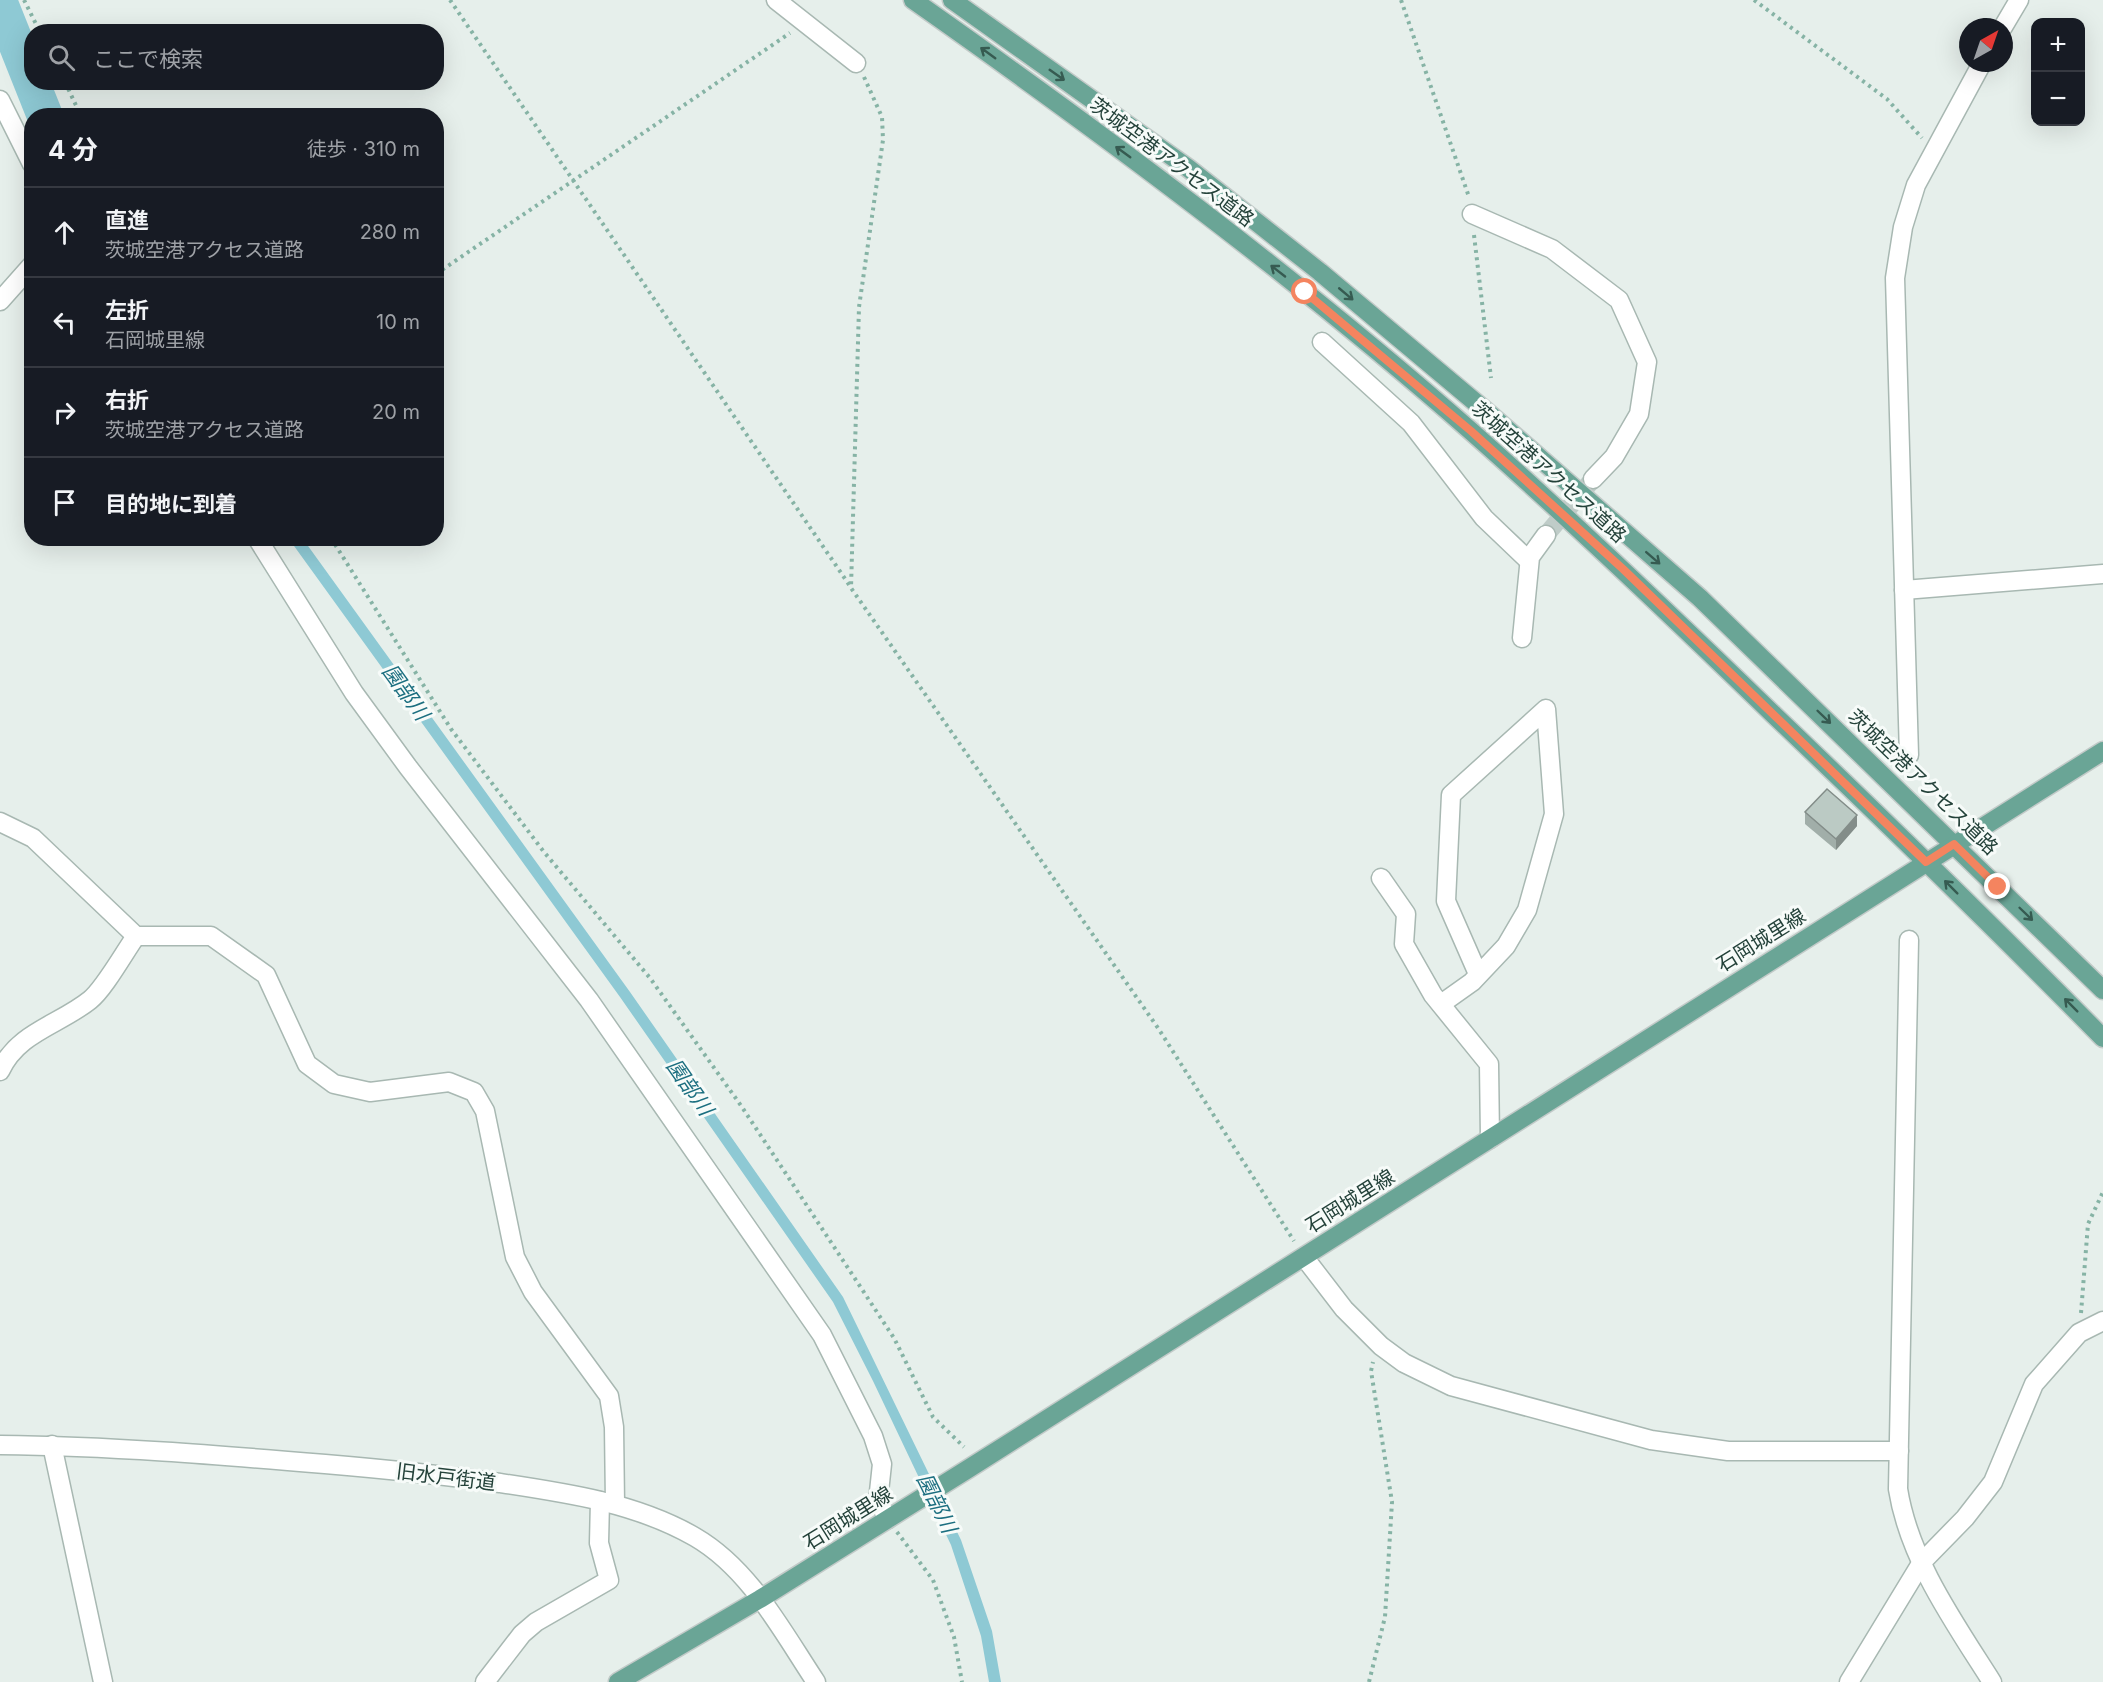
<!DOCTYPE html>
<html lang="ja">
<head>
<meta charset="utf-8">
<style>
  body { margin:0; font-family:Inter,"Noto Sans JP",sans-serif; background:#20242c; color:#f1f3f6 }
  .controls { position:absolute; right:18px; top:18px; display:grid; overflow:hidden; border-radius:12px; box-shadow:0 6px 24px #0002 }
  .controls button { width:54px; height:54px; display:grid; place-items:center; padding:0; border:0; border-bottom:2px solid #363941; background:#171b24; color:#f1f3f6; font:30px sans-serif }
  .compass { position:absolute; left:1959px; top:18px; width:54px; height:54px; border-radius:50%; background:#171b24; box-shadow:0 6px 24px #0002; rotate:40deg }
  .stop { position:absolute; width:18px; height:18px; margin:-14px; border:4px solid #f4845f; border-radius:50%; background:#fff }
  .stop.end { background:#f4845f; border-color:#fff; box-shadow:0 2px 6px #0008 }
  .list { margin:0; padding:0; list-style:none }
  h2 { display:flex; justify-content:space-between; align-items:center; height:78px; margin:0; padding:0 24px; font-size:26px }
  h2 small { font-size:20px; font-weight:400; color:#9ea1a6 }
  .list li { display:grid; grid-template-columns:39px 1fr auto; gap:18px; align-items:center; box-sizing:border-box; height:90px; padding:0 24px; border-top:2px solid #363941 }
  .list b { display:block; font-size:22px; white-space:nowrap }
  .list p { margin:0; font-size:20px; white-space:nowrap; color:#9ea1a6 }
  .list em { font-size:20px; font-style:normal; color:#9ea1a6 }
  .icon { flex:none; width:33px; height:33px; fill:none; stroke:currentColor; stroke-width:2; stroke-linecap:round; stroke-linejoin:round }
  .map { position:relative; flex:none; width:2103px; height:1682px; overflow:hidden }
  .search { position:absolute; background:#171b24; box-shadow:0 6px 24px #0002; left:24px; top:24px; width:420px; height:66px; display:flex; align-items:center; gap:15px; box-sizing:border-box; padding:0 21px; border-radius:24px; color:#9ea1a6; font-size:22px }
  .panel { position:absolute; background:#171b24; box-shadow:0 6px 24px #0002; left:24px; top:108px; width:420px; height:438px; border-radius:24px }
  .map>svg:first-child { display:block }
</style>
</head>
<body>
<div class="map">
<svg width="2103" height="1682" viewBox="0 0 2103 1682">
  <rect width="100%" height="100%" fill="#e6efeb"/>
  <polygon fill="#8ec9d4" points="289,539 303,539 630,992 843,1297 961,1540 992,1631 1001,1682 989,1682 981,1636 951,1545 873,1381 833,1302 620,997"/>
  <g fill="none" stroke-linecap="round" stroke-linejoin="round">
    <polyline stroke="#8ec9d4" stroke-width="36" points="0,3 45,116"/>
    <polyline stroke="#bfccc8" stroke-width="18" stroke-dasharray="18 9" stroke-linecap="butt" points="1546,535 1593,479"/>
    <g stroke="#a8b8b2" stroke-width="21">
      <g id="minor">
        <polyline points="776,0 856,63"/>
        <polyline points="2003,27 2019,0"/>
        <polyline points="0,100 32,164"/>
        <polyline points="1472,214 1552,249 1619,300 1647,362 1639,414 1614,457 1593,479"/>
        <polyline points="0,301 32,265"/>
        <polyline points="1322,342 1411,423 1484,518 1529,561"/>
        <polyline points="257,538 354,693 408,767 589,1000 822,1335 873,1436 882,1464 878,1501 888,1519"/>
        <polyline points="1904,590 2103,574"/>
        <polyline points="1522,638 1530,557 1546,535"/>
        <polyline points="1909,755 1895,278 1903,227 1916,185 1982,63"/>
        <polyline points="0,822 33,838 136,936 211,936 266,975 307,1064 334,1084 370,1092 449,1082 474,1092 485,1111 515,1257 533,1292 609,1396 614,1427 615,1504"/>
        <polyline points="1381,878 1406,914 1404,944 1433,995 1489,1064 1490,1139"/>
        <path d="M 1909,940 L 1898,1489 C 1909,1559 1954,1622 1992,1682"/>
        <polyline points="1441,1004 1472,982 1506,946 1527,910 1554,814 1546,709 1451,795 1446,901 1478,974"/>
        <path d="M 0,1071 C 18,1032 59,1025 90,1000 C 104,989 124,953 136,936"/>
        <polyline points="1304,1257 1344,1309 1381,1346 1404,1363 1451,1386 1651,1440 1728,1451 1899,1451"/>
        <path d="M 0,1445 C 109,1446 217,1455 325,1464 C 384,1469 442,1475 500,1483 C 567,1493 636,1503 695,1537 C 750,1569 782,1631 816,1682"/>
        <polyline points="52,1445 103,1682"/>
        <polyline points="485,1682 522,1634 536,1622 609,1580 599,1543 600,1501"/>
        <polyline points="1849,1682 1922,1562 1965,1518 1993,1482 2034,1384 2079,1333 2103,1321"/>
      </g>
    </g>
    <g stroke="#c2cac8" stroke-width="21">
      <g id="major">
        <path d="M 913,0 C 1105,135 1296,277 1472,432 C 1576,524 1675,619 1774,715 C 1885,821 1995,928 2103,1038"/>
        <polyline points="952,0 1188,168 1320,272 1487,412 1700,598 2103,990"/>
        <polyline points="618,1682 760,1599 968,1469 2103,751"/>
      </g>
    </g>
    <g stroke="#86b3a5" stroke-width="4" stroke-dasharray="3 4.5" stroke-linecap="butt">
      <polyline points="24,0 40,32"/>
      <polyline points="450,0 850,586"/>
      <polyline points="1401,0 1469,197"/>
      <polyline points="1754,0 1887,99 1922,138"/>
      <polyline points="864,77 882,117 883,140 859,307 851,588 1158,1028 1294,1241"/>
      <polyline points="65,82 81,116"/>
      <polyline points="1474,235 1491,378"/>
      <polyline points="436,274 790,33"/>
      <polyline points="331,538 451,729 544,852 650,978 742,1107 894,1338 933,1417 964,1447"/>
      <polyline points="2081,1313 2088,1224 2103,1192"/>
      <polyline points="897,1532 933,1580 954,1637 962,1682"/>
      <polyline points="1369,1682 1385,1617 1392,1502 1371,1371 1373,1362"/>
    </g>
    <use href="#minor" stroke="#fff" stroke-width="18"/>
    <use href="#major" stroke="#6aa596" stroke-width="18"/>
  </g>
  <polygon fill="#a1aea9" points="1805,812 1857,826 1836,850 1805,824"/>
  <polygon fill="#838d89" points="1857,815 1857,826 1836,850 1836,839"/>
  <polygon fill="#bbcac4" stroke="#838d89" stroke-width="1.5" points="1827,789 1857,815 1836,839 1805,812"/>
  <defs><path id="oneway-shaft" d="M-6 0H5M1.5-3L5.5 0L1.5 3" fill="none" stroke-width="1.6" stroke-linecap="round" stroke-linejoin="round" transform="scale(1.5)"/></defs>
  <g stroke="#365b51">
    <use href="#oneway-shaft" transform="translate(988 53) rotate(-144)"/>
    <use href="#oneway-shaft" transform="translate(1057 75) rotate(35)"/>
    <use href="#oneway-shaft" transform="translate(1123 152) rotate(-144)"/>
    <use href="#oneway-shaft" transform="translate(1278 271) rotate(-142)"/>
    <use href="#oneway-shaft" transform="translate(1346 294) rotate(40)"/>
    <use href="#oneway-shaft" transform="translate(1653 558) rotate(41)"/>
    <use href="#oneway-shaft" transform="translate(1824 717) rotate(44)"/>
    <use href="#oneway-shaft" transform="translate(1951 887) rotate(-135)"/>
    <use href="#oneway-shaft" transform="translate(2026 914) rotate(44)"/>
    <use href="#oneway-shaft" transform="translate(2071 1005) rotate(-135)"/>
  </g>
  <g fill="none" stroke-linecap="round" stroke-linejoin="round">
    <polyline stroke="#f4845f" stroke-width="8" points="1305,292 1471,431 1623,569 1926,862 1954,844 1998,887"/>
  </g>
  <g text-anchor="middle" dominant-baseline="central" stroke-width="6" stroke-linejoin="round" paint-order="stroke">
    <g font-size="20" fill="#24423a" stroke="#f7fbf9">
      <text transform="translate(1172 162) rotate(37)">茨城空港アクセス道路</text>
      <text transform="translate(1549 472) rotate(42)">茨城空港アクセス道路</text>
      <text transform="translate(1923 782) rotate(44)">茨城空港アクセス道路</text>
      <text transform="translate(1761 940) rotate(-32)">石岡城里線</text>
      <text transform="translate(1350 1201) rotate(-32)">石岡城里線</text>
      <text transform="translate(446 1477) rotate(7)">旧水戸街道</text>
      <text transform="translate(848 1518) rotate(-32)">石岡城里線</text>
    </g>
    <g font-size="21" font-style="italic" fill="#1c6f80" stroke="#f7fbf9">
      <text transform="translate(406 692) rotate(54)">園部川</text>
      <text transform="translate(690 1087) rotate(55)">園部川</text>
      <text transform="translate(937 1503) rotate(64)">園部川</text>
    </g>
  </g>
</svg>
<div class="controls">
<button>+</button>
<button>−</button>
</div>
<svg class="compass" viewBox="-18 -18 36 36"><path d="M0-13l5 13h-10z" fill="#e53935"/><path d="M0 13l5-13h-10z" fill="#9ea1a6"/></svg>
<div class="stop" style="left:1305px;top:292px"></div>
<div class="stop end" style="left:1998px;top:887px"></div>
<div class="search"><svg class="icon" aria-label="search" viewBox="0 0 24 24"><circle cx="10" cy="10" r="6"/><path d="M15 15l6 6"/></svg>ここで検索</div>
<section class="panel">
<h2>4 分<small>徒歩 · 310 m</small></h2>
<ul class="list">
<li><svg class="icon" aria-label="ahead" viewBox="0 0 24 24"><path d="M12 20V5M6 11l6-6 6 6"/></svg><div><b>直進</b><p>茨城空港アクセス道路</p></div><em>280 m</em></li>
<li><svg class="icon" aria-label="left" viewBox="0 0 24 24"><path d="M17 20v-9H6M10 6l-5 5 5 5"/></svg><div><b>左折</b><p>石岡城里線</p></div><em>10 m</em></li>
<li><svg class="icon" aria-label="right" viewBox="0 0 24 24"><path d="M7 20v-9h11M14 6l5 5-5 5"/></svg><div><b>右折</b><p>茨城空港アクセス道路</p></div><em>20 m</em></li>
<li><svg class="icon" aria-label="arrive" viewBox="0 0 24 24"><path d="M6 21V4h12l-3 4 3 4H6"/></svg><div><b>目的地に到着</b></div></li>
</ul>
</section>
</div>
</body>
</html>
